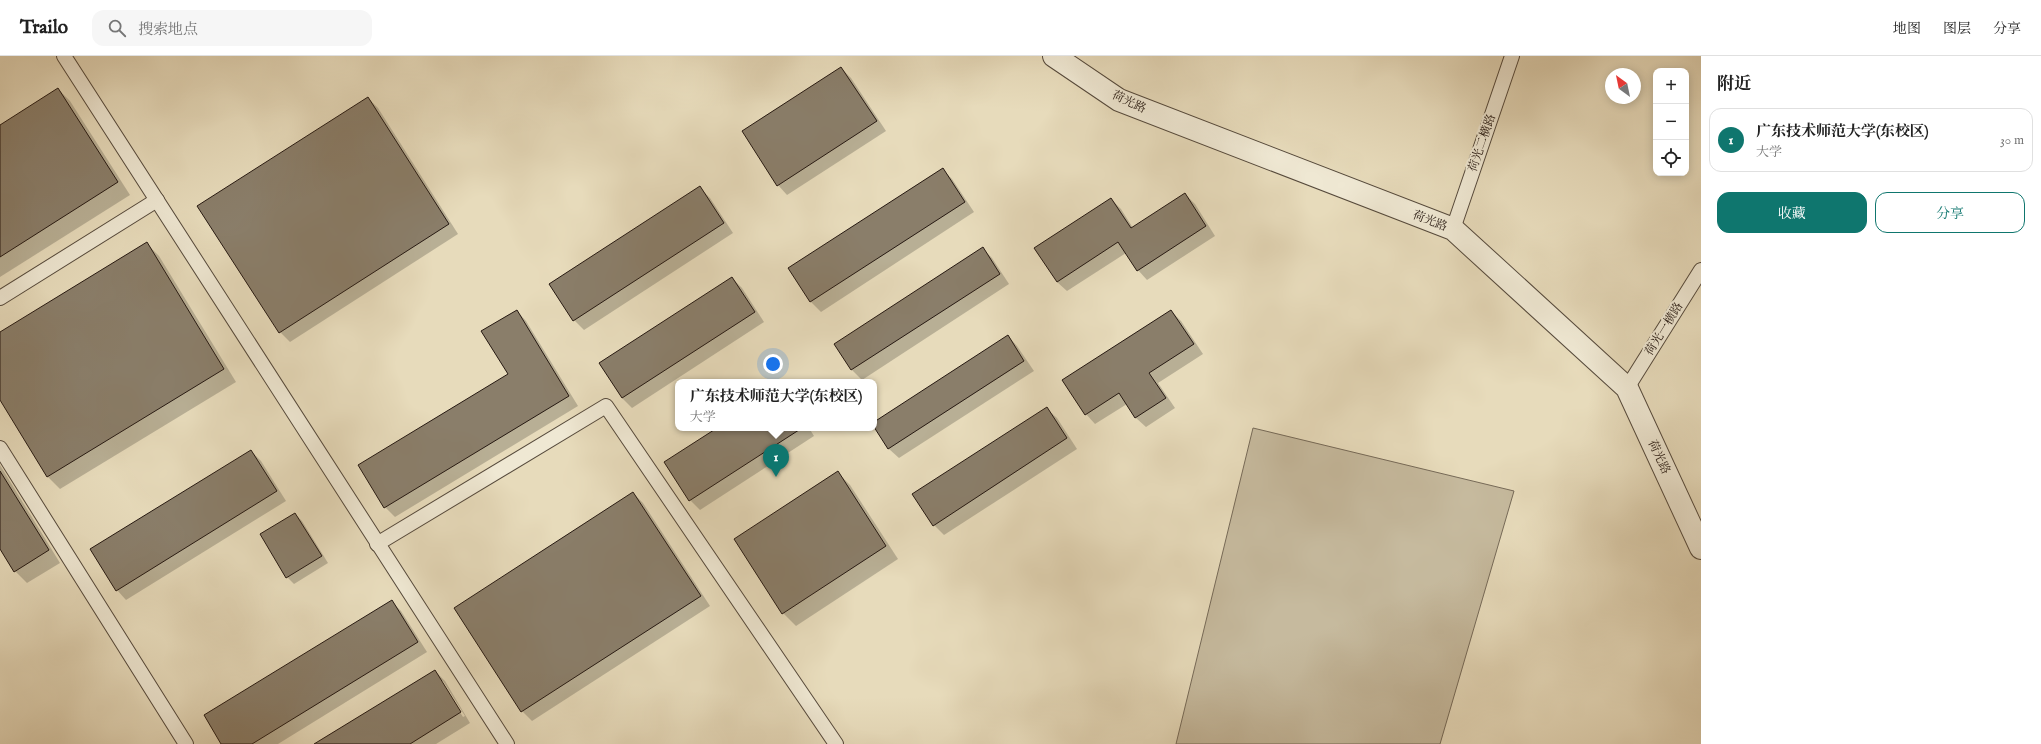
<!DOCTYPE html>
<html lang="zh">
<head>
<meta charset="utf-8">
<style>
  body { margin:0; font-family:"IM FELL English","Noto Serif SC",serif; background:#f6f6f6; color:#222 }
  .controls { position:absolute; right:12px; top:12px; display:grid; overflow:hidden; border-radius:8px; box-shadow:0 2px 10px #0003 }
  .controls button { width:36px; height:36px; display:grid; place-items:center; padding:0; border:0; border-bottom:1px solid #e0e0e0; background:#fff; color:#222; font:20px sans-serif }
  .compass { position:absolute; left:1605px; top:12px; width:36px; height:36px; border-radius:50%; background:#fff; box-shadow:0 2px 10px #0003; rotate:327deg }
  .you { position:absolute; left:773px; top:308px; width:14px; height:14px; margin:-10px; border:3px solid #fff; border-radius:50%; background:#1a73e8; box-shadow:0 0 0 6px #1a73e833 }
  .badge { display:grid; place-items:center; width:26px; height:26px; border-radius:50%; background:#0f766e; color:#fff; font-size:13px; font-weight:700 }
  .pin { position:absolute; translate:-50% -33px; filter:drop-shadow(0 1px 2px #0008) }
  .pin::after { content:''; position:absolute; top:21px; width:14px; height:12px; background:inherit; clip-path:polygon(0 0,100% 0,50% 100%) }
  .popup { position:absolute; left:675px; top:323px; width:202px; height:52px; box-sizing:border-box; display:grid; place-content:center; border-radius:8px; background:#fff; filter:drop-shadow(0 1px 3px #0005); font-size:13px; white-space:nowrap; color:#767676 }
  .popup b { font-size:15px; color:#222 }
  .popup::after { content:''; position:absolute; left:50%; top:100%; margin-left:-8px; border:8px solid transparent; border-top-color:#fff }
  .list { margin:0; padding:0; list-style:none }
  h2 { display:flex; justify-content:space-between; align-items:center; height:52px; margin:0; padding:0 16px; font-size:17px }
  h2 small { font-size:13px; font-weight:400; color:#767676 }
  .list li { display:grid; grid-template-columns:26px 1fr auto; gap:12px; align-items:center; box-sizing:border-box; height:64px; margin:0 8px 8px; padding:0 8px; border:1px solid #e0e0e0; border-radius:12px }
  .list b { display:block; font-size:15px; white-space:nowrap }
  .list p { margin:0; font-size:13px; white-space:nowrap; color:#767676 }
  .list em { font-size:13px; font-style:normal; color:#767676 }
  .actions { display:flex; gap:8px; padding:12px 16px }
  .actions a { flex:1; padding:9px 0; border:1px solid #0f766e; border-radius:12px; text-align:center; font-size:14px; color:#0f766e }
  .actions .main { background:#0f766e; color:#fff }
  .icon { flex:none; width:22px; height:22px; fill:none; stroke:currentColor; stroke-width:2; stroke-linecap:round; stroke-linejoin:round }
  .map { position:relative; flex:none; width:1701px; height:688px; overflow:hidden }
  header { display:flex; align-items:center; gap:24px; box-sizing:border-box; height:56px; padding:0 20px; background:#fff; border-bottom:1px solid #e0e0e0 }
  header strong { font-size:19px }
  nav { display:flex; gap:22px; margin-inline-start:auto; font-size:14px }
  .search { width:280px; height:36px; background:#f6f6f6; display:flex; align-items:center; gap:10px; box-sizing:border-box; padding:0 14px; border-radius:12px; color:#767676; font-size:15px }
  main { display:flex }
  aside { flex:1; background:#fff }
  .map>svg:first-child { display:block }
</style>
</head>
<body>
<header>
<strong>Trailo</strong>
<div class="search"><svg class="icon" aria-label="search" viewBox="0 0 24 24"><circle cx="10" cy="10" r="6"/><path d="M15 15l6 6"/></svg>搜索地点</div>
<nav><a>地图</a><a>图层</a><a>分享</a></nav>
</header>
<main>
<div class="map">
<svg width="1701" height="688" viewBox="0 0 1701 688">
  <rect width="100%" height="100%" fill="#e7dbbb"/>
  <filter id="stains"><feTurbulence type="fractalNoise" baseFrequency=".005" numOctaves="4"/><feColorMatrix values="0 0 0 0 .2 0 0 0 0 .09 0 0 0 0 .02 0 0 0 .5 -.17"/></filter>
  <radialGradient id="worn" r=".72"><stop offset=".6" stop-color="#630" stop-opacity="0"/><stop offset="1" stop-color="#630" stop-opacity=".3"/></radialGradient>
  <polygon fill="#c6ba9e" stroke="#766a58" points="1253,372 1514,435 1440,688 1176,688"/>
  <g fill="#0003" fill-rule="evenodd">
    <polygon points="841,12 851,22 886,75 787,139 778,129"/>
    <polygon points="58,33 70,45 130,139 0,221 0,70"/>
    <polygon points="368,42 378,52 458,178 290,286 280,276 199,151"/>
    <polygon points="942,113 952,123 974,156 821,256 811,246 789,213"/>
    <polygon points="700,132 710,142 733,177 584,274 574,264"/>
    <polygon points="1185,138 1195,148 1215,180 1147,224 1138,214 1126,197 1067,235 1057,226 1111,143 1121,153 1133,172"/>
    <polygon points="146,187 159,200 236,326 60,433 48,421 0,343 0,277"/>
    <polygon points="983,193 992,202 1009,228 862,324 852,314 836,288"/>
    <polygon points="732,222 742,232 764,266 632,352 622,342 600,308"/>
    <polygon points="517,255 526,265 578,350 395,461 385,451 509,318"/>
    <polygon points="1171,255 1181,265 1203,298 1158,327 1175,352 1146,371 1136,362 1127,348 1095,368 1086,358"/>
    <polygon points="1008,280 1017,290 1034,315 899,402 889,393 874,367"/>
    <polygon points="1047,353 1057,362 1077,393 944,479 934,469"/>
    <polygon points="718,372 809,372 814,380 700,454 690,444"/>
    <polygon points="251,395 261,405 286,445 126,544 117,534"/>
    <polygon points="0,409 60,507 27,527 15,515 0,491"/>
    <polygon points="838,417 850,429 898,503 796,570 783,557 735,483"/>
    <polygon points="633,437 643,447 710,550 532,665 522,655"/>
    <polygon points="295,458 302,465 328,507 294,528 287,521"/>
    <polygon points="391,545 401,555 427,596 278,688 223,688"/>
    <path d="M 435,615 L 445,625 L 470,667 L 436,688 L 316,688 ZM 441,625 L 443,625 L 465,660 L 463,661 Z"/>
  </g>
  <g fill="#8a7e6a" stroke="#261912">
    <polygon points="841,11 877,65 777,130 742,75"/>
    <polygon points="58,32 118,126 0,201 0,69"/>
    <polygon points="368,41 449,168 279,277 197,150"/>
    <polygon points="943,112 965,146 810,246 788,212"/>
    <polygon points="700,130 724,167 573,265 549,228"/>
    <polygon points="1185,137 1206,170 1137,215 1118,186 1057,226 1034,192 1111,142 1131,172"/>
    <polygon points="147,186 224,313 47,421 0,344 0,276"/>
    <polygon points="983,191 1000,218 851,314 834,288"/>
    <polygon points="732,221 755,256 622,342 599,307"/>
    <polygon points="517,254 569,340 384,452 358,409 508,318 481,275"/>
    <polygon points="1171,254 1194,288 1149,317 1166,342 1135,362 1119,337 1085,359 1062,324"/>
    <polygon points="1008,279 1024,305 888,393 874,371 874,366"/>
    <polygon points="1047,351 1067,382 933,470 912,438"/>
    <polygon points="717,372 802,372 689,445 664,406"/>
    <polygon points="251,394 277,435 116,535 90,493"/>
    <polygon points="0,415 49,494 14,516 0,493"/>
    <polygon points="838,415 886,490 782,558 734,483"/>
    <polygon points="633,436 701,540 521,656 454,552"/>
    <polygon points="295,457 322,500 286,522 260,478"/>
    <polygon points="392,544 418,586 252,688 221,688 204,659"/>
    <polygon points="435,614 461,656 410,688 314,688"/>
  </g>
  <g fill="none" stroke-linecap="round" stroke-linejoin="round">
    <g stroke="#564a3c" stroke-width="16">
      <g id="service">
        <polyline points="64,0 507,688"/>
        <polyline points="1453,173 1512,0"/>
        <polyline points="0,242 157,144"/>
        <polyline points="1627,332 1701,214"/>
        <polyline points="0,392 186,688"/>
        <polyline points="377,488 606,350 836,688"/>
      </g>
    </g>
    <g stroke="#564a3c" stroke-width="24">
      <polyline id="minor" points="1054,0 1119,44 1453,173 1627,332 1701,492"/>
    </g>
    <use href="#service" stroke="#efe8d3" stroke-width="14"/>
    <use href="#minor" stroke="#efe8d3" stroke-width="22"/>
  </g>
  <g text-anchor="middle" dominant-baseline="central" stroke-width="4" stroke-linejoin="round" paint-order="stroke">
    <g font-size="12" fill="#261912" stroke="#efe8d3">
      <text transform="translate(1129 46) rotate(25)">荷光路</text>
      <text transform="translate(1482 87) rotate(-71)">荷光二横路</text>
      <text transform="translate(1430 165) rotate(21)">荷光路</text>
      <text transform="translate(1664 273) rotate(-58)">荷光一横路</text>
      <text transform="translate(1659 401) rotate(65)">荷光路</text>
    </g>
  </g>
  <rect width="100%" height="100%" filter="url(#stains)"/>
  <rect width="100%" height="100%" fill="url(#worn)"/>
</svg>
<div class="controls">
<button>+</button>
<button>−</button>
<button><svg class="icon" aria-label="locate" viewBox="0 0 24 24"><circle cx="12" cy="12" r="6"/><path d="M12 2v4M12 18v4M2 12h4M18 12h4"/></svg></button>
</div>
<svg class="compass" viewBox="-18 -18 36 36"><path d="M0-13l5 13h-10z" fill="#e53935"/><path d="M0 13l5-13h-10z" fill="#767676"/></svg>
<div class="you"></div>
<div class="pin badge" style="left:776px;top:421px">1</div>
<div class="popup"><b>广东技术师范大学(东校区)</b>大学</div>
</div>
<aside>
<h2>附近<small></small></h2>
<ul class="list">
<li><span class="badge">1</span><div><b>广东技术师范大学(东校区)</b><p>大学</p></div><em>30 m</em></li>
</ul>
<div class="actions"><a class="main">收藏</a><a>分享</a></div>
</aside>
</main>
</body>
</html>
